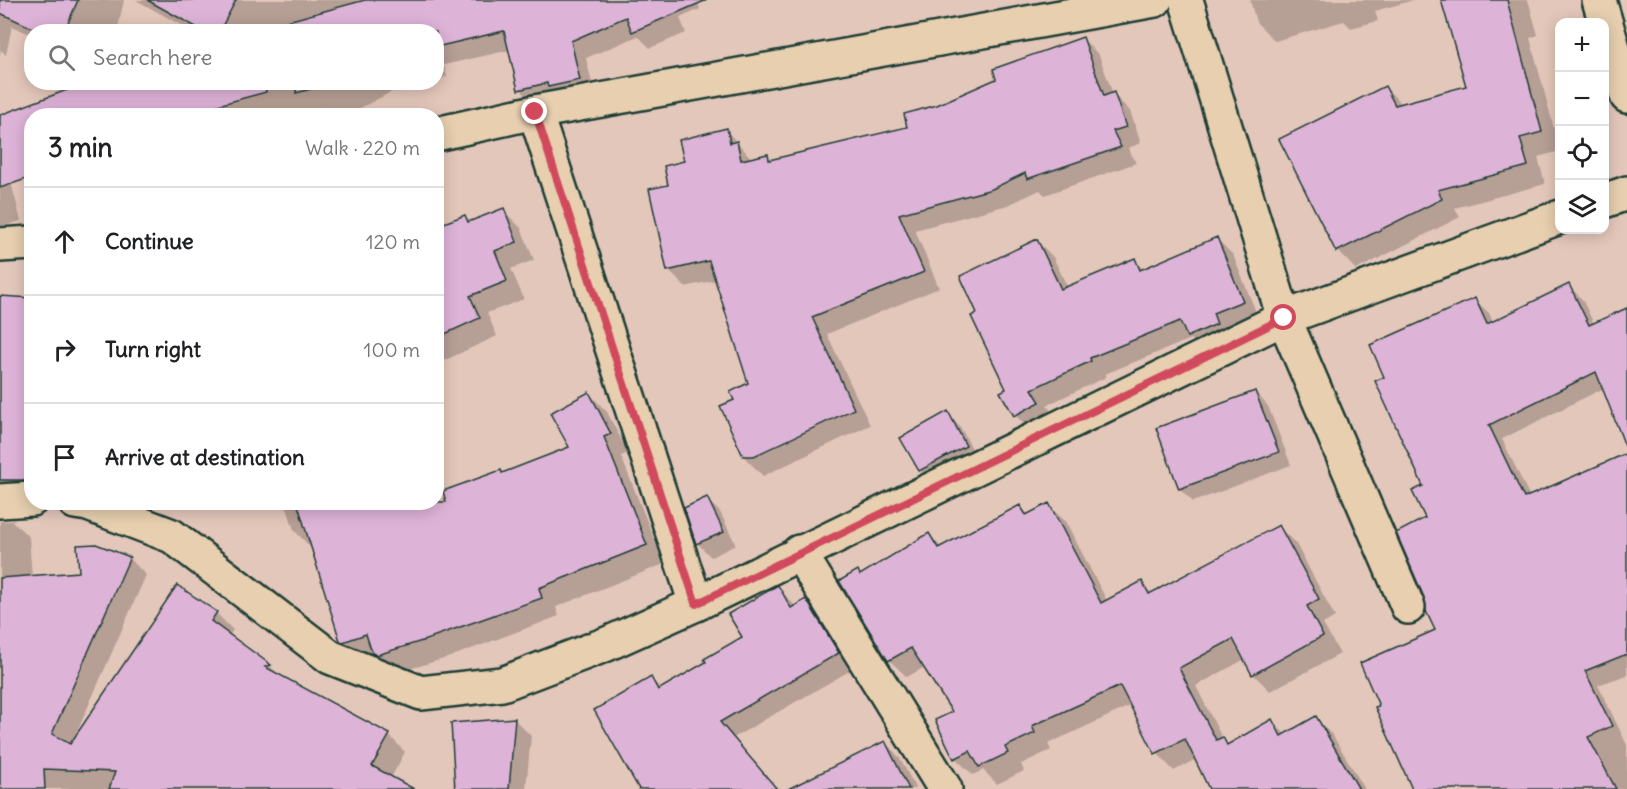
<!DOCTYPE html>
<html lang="en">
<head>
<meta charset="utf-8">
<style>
  body { margin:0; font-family:Delius,sans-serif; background:#f6f6f6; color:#202124 }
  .controls { position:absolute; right:18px; top:18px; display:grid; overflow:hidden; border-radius:12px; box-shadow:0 3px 15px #0003 }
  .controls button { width:54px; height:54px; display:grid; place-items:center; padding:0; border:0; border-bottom:2px solid #e0e0e0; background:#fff; color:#202124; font:30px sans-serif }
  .stop { position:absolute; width:18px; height:18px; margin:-14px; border:4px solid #d1495b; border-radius:50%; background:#fff }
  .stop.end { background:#d1495b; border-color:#fff; box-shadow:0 2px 6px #0008 }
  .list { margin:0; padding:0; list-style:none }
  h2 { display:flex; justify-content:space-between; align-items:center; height:78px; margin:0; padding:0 24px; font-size:26px }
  h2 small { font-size:20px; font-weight:400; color:#757577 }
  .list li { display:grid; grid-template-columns:39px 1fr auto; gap:18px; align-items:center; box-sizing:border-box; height:108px; padding:0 24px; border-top:2px solid #e0e0e0 }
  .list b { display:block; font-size:22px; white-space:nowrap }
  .list em { font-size:20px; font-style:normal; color:#757577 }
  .icon { flex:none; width:33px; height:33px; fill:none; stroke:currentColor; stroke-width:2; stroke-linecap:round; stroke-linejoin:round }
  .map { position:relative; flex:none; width:1627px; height:789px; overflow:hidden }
  .search { position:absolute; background:#fff; box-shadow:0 3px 15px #0003; left:24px; top:24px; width:420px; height:66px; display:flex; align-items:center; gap:15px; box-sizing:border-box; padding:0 21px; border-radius:24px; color:#757577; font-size:22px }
  .panel { position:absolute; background:#fff; box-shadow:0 3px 15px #0003; left:24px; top:108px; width:420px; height:402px; border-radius:24px }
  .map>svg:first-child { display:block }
</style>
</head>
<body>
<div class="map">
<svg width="1627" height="789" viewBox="0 0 1627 789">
  <rect width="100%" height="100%" fill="#e4c7bb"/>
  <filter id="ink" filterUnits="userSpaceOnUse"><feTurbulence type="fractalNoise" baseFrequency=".0167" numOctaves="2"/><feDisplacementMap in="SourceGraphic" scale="12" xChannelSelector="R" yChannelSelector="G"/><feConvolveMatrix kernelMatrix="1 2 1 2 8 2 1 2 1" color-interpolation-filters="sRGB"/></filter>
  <g filter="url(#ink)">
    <g fill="#0003">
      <polygon points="0,0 124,0 117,32 32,32 32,35 12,26 6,55 1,50 0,56"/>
      <polygon points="136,0 697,0 700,9 680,18 686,33 650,48 638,36 586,58 595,96 536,106 520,89 510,50 444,65 447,77 436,79 436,32 193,32"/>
      <polygon points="1250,0 1414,0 1375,11 1378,21 1351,28 1344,21 1275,41 1256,22"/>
      <polygon points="1443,0 1528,0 1538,35 1530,38 1560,151 1538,157 1545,184 1455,208 1460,217 1356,270 1338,251 1385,87 1402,104 1468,87"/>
      <polygon points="1083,39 1099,55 1113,94 1130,111 1141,143 1128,148 1136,163 1045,195 1040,190 1008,205 915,230 939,288 827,334 870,425 763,476 746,459 722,407 736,401 750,384 716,280 685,287 668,270 670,186 686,163 726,130 752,159 767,156 772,161 909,128 937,106 998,80"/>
      <polygon points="75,82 423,82 399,88 360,108 362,116 325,116 322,107 289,116 32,116 19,110 79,87"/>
      <polygon points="0,171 11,182 21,221 0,227"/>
      <polygon points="503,210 521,228 534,260 511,269 524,299 487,313 497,336 439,363 436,361 436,227 465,216 471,223"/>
      <polygon points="1217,239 1233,255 1258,317 1204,352 1191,339 1105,374 1106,377 1047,405 1055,418 1031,431 1015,415 1008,390 979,313 1037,241 1053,257 1068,288 1134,260 1144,270"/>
      <polygon points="1568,285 1582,299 1594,324 1627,310 1627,447 1604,388 1502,439 1530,497 1627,455 1627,675 1598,685 1627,745 1627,789 1413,789 1381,706 1437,631 1425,487 1386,378 1475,300 1489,313 1493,322"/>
      <polygon points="0,297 32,300 32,496 0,509"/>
      <polygon points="1255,392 1268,406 1291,465 1193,502 1180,489"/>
      <polygon points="589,393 607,412 628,453 621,456 664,564 556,607 559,616 450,657 396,673 376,655 360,659 341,640 312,549 294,530 285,502 397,502 401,516 447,501 501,472 503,474 571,447"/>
      <polygon points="947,413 960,427 978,459 933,484 920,470"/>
      <polygon points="706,499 720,512 736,545 711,557 698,544 686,508"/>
      <polygon points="1048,505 1066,522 1107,601 1141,583 1153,594 1279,527 1296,544 1335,617 1323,624 1340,654 1270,691 1253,674 1245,659 1196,686 1222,738 1230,746 1272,721 1286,735 1315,718 1333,736 1365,789 1211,789 1196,759 1174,771 1157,753 1132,705 1048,744 1051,750 1021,764 1024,771 997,784 983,770 973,775 955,758 954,713 925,667 907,677 889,660 857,572 861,576 929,534 942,548 1020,506 1029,515"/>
      <polygon points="0,521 12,521 29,537 32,577 81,573 129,558 146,575 76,734 77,735 177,587 216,613 233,630 229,636 270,666 281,677 389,735 405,752 391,778 411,789 0,789"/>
      <polygon points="778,587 796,607 806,601 821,616 853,669 733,738 777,789 641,789 651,679 662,689 708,662 744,638"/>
      <polygon points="514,719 531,736 526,789 453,789 455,769"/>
      <polygon points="885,742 900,758 916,789 792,789"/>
    </g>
    <g fill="#deb3d8" stroke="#1f3d34" stroke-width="1.5">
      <polygon points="0,0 78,0 64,32 41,32 0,13"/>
      <polygon points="147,0 236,0 219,32 205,32"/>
      <polygon points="365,0 707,0 632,32 626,17 571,41 580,80 548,87 547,83 518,90 504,31 436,47 436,32 247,32"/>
      <polygon points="1441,0 1507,0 1542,132 1520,138 1528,166 1438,190 1442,199 1336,252 1279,139 1385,86 1395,105 1466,86"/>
      <polygon points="1083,37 1104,96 1114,92 1126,127 1113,131 1121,147 1027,179 1025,173 992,189 899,214 924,272 812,317 854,409 754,456 743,456 720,406 734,400 730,392 748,383 709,261 667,271 649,189 668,185 664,166 684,161 679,140 727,128 730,143 737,141 741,160 768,154 769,160 907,127 904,114 937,105 996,79 993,69"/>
      <polygon points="65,82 265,82 266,92 178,116 32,116 32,177 0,188 0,115 67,90"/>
      <polygon points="297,82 337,82 296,93"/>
      <polygon points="504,208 517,242 495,251 507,281 470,296 480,318 436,338 436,226 465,215 468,222"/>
      <polygon points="1217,237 1243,301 1213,313 1217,324 1187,337 1180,321 1090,358 1091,361 1032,389 1040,402 1014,416 1000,392 1006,389 971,316 977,313 960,276 1037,239 1061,289 1135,258 1140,270"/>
      <polygon points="1569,284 1589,325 1627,308 1627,445 1625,446 1596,372 1489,425 1524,498 1627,453 1627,654 1585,671 1612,726 1588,737 1616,789 1412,789 1375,707 1379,706 1360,663 1435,630 1426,611 1425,600 1396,533 1425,518 1412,491 1423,486 1375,381 1384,377 1370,345 1475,298 1487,324"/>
      <polygon points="0,296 32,298 32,480 0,480"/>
      <polygon points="1255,391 1279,452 1179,489 1156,428"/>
      <polygon points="589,392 611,434 604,437 647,545 539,588 542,598 432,637 432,638 377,655 372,653 366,634 343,642 340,641 297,502 446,502 443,491 501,470 502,473 569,447 550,413"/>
      <polygon points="948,411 966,446 919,471 900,438"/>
      <polygon points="707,497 724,532 696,544 684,508"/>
      <polygon points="1049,503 1101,603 1142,581 1149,594 1279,525 1319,599 1307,606 1323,636 1252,675 1233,639 1179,668 1216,740 1223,737 1227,745 1272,719 1281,736 1316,716 1359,789 1209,789 1185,739 1155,754 1120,686 1032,726 1035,733 1005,747 1008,753 979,767 970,751 954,759 935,720 952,712 911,648 888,661 839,581 858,570 860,575 929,533 938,548 1020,505 1026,515"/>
      <polygon points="96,544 130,557 52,734 70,744 177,585 217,612 211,621 271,665 265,667 390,734 372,766 414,789 109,789 115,772 44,769 45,789 0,789 0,578 79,572 77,545"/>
      <polygon points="778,585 791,608 806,599 839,653 720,722 777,789 639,789 594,710 651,677 658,690 706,662 704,659 742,637 728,614"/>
      <polygon points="515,718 509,789 455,789 451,723"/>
      <polygon points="885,741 909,789 788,789"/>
    </g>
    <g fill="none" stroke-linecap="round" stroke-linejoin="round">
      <g stroke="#1f3d34" stroke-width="38">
        <g id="minor">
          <polyline points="1186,0 1284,318 1408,607"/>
          <polyline points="1599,0 1627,96"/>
          <polyline points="535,112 696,604"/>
          <polyline points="436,134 535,112 1155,0"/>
          <polyline points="1604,201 1627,193"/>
          <polyline points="0,245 32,243"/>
          <polyline points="0,501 32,499"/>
          <polyline points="75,502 88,504 172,536 330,657 421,693 502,684 607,644 696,604 1284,318 1560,217"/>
          <polyline points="799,552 945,789"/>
        </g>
      </g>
      <use href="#minor" stroke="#e7cfaf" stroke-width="33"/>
    </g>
  </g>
  <g fill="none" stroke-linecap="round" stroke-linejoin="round" filter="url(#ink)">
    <polyline stroke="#d1495b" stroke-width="8" points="535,112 696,604 1284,318"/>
  </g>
</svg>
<div class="controls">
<button>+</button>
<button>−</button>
<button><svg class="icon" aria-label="locate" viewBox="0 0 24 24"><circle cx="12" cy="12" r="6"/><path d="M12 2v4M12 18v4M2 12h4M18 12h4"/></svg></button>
<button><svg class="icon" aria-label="layers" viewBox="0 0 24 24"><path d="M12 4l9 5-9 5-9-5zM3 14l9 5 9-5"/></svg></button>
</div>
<div class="stop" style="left:1284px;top:318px"></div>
<div class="stop end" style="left:535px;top:112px"></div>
<div class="search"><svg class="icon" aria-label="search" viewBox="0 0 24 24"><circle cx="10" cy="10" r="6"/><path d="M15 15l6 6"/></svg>Search here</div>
<section class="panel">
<h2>3 min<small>Walk · 220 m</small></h2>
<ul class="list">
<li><svg class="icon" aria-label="ahead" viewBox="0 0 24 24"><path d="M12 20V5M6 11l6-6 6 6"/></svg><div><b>Continue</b></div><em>120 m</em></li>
<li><svg class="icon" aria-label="right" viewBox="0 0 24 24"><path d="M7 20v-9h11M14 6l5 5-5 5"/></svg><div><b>Turn right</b></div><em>100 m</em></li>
<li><svg class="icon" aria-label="arrive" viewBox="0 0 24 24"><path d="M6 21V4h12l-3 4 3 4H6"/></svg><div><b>Arrive at destination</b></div></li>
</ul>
</section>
</div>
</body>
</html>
